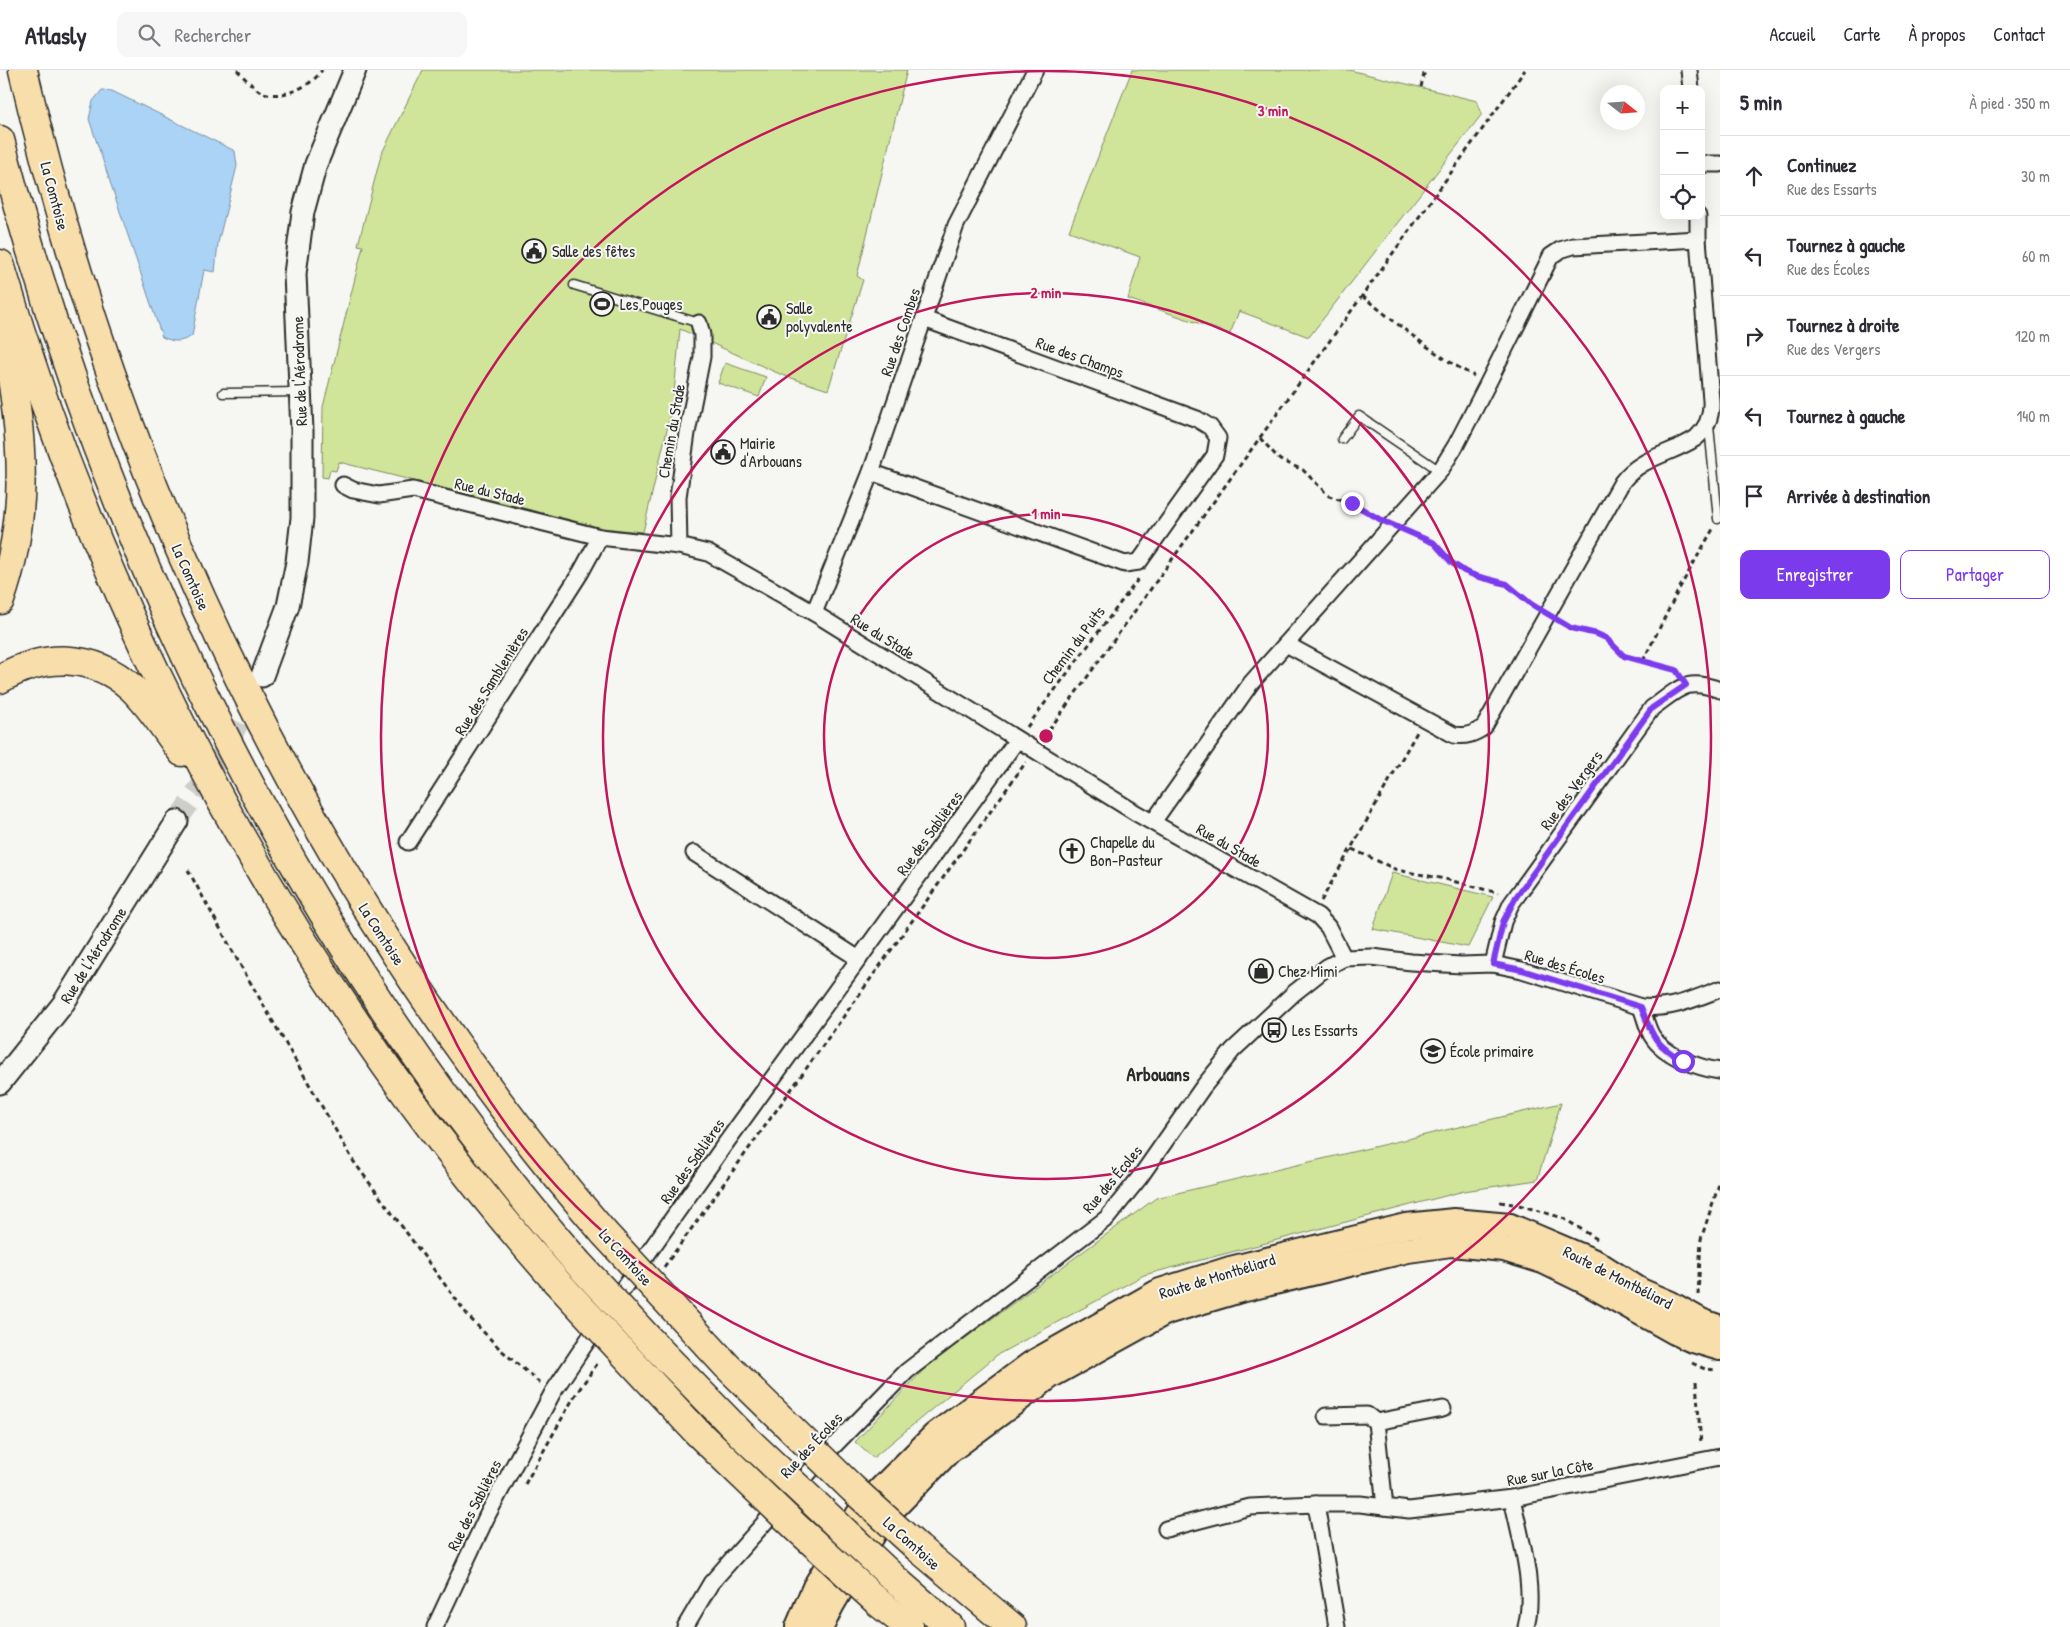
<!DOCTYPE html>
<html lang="fr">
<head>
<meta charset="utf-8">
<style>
  body { margin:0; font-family:"Patrick Hand",sans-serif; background:#f7f7f7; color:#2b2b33 }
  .controls { position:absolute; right:15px; top:15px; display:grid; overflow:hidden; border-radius:10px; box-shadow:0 5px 20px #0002 }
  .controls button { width:45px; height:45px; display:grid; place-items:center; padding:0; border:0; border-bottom:1px solid #e1e1e2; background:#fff; color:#2b2b33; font:25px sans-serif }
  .compass { position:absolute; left:1600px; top:15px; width:45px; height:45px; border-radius:50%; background:#fff; box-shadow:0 5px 20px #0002; rotate:107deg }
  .stop { position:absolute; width:15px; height:15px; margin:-11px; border:4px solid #7c3aed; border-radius:50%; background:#fff }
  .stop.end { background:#7c3aed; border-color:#fff; box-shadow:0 1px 5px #0008 }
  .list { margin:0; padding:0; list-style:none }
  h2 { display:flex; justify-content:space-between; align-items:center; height:65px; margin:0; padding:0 20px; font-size:21px }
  h2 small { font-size:16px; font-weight:400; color:#7c7c81 }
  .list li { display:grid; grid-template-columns:32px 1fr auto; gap:15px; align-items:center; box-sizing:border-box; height:80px; padding:0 20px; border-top:1px solid #e1e1e2 }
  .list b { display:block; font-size:19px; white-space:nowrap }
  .list p { margin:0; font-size:16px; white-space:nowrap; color:#7c7c81 }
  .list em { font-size:16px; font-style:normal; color:#7c7c81 }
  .actions { display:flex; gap:10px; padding:15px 20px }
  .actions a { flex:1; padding:11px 0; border:1px solid #7c3aed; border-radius:10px; text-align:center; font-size:18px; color:#7c3aed }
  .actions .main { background:#7c3aed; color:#fff }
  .icon { flex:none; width:28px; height:28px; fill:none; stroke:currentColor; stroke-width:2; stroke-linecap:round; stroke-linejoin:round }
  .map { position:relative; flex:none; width:1720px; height:1557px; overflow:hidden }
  header { display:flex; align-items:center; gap:30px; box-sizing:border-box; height:70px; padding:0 25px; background:#fff; border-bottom:1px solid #e1e1e2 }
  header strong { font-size:24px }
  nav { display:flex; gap:28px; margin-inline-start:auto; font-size:18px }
  .search { width:350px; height:45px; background:#f7f7f7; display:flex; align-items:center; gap:12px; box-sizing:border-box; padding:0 18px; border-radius:10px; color:#7c7c81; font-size:19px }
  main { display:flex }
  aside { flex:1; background:#fff }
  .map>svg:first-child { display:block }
</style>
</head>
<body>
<header>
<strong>Atlasly</strong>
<div class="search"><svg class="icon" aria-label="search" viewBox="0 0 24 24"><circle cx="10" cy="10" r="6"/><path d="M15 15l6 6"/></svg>Rechercher</div>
<nav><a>Accueil</a><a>Carte</a><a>À propos</a><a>Contact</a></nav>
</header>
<main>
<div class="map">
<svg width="1720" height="1557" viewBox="0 0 1720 1557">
  <rect width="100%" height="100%" fill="#f6f6f2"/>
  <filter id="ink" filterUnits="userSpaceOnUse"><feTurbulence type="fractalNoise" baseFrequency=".02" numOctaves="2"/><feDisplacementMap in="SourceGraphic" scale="10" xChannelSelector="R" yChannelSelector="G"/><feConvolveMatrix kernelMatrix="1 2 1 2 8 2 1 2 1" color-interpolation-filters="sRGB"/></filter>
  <g filter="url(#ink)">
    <g fill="#d0e59a" stroke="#7e8862">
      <polygon points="423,0 907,0 857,206 863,210 828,320 782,305 680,259 673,334 643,462 602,458 339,392 336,401 330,400 328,408 322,407 323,337 363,176 358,175 381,85"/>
      <polygon points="1132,0 1349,0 1477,31 1482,44 1309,267 1239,241 1230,264 1128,229 1140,187 1069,161"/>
      <polygon points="725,293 766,307 759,327 718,313"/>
      <polygon points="1392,803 1493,827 1468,877 1373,859"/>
      <polygon points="1561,1033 1537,1110 1464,1121 1144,1205 997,1285 873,1388 855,1372 926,1297 1156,1128"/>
    </g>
    <path fill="#abd3f6" stroke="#7890a5" d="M 102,20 L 112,21 L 235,81 L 237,96 L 218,173 L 215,202 L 204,200 L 192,266 C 180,273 174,272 162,267 L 89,49 L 93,31 Z"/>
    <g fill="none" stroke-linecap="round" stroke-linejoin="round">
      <polyline stroke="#cdcdca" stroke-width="21" stroke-dasharray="21 11" stroke-linecap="butt" points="177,751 223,683 256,618"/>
      <g stroke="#2b2b2b" stroke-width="11">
        <g id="lane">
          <polyline points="574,215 699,253"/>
          <polyline points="223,323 299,322"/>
          <polyline points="1709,356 1718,449"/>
          <polyline points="1342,369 1359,346 1440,401"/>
        </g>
      </g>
      <g stroke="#2b2b2b" stroke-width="19">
        <g id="street">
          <polyline points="1689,0 1691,19"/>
          <polyline points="1701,94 1720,94"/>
          <polyline points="871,402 1125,494 1139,492 1215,385 1218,368 1210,357 1197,349 924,249"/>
          <polyline points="343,415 353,420 379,425 413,420 600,467 679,476 708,483 814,543 1136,743 1318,846 1328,857 1344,888"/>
          <polyline points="679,476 678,427 687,363 702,287 702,265 699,253"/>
          <polyline points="814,543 871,402 956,155 1035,0"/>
          <path d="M 1286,574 L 1454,665 C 1466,667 1474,664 1484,657 L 1622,412 C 1642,386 1670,385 1696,368 C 1707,358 1712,345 1711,330 L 1698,169 L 1698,146"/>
          <polyline points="1153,752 1251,613 1440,401 1456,375 1488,313 1551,186 1560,180 1573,176 1698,169"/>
          <polyline points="408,772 581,502 600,467"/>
          <polyline points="694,783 859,889"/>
          <path d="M 1493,894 L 1503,852 L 1511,834 L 1652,638 C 1679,619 1686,607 1720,620"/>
          <path d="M 1641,937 C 1645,947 1647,958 1652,966 C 1664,986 1699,998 1720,1001"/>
          <polyline points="1326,1346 1367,1345 1376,1352"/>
          <path d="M 1512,1428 C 1520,1467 1536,1517 1526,1557"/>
          <polyline points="1316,1434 1337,1557"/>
          <polyline points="1385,1437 1376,1352 1443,1339"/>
          <polyline points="1166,1459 1250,1437 1316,1434 1360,1434 1409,1440 1512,1428 1720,1387"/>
          <polyline points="435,1557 488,1444 553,1322 610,1237 723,1077 1017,670"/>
          <path d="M 685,1557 L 711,1513 L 821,1389 L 907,1301 L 1107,1148 L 1140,1107 L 1203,1017 L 1233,980 L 1294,923 L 1327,897 L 1344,888 L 1372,887 L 1411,892 L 1461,895 L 1493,894 L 1522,900 L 1641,937 C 1670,940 1694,929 1720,919"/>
        </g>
      </g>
      <g stroke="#2b2b2b" stroke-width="25">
        <g id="secondary">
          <polyline points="262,606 288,536 297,492 302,448 302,361 295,204 303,142 316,94 355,0"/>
          <polyline points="0,1013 63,934 177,751"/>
        </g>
      </g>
      <g stroke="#2b2b2b" stroke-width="28">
        <g id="primary">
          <polyline points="798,1557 815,1517 863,1437 935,1365 1031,1294 1160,1221 1230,1199 1406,1156 1454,1151 1510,1156 1597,1193 1641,1221 1669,1233 1701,1251 1720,1258"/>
          <polyline points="821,1557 831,1536 881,1451 949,1381 1050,1306 1166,1242 1237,1221 1408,1180 1451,1174 1504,1179 1543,1191 1586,1212 1675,1262 1690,1269 1720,1278"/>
        </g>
      </g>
      <g stroke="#2b2b2b" stroke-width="31">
        <g id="highway">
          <path d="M 23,0 C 122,428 318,829 604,1163"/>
          <path d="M 0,70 C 106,480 298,870 576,1191"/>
          <path d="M 0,194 C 110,568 298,919 556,1211"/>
          <path d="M 0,530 C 34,434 20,348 2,251"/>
          <path d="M 0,609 C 44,583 93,583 132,618 C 151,636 166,661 182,682"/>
          <polyline points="918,1478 1012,1557"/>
          <polyline points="898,1512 950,1557"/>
          <polyline points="879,1533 909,1557"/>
        </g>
      </g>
      <g stroke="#2b2b2b" stroke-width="3" stroke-dasharray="5 4" stroke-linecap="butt">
        <path d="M 237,0 C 244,7 254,19 263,23 C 283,29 311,17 322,0"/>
        <polyline points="1421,17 1425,0"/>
        <path d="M 1362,226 C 1398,254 1434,285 1474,306"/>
        <polyline points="1260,368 1280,390 1303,400 1329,426 1352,433 1378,448"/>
        <polyline points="1407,461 1434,473 1452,493 1464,501 1476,506 1507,515 1534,536"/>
        <polyline points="1561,552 1571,559 1597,564 1606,568 1624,586 1676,600 1678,603"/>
        <polyline points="1643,591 1679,519 1713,459"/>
        <polyline points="1027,657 1139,508"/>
        <polyline points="1044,667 1525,0"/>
        <polyline points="1352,779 1397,800 1445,809 1498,823"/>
        <polyline points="188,800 238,891 354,1092 469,1247 501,1280 540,1313"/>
        <polyline points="1321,831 1417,662"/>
        <polyline points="1500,1132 1513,1134"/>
        <polyline points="1519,1135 1563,1148 1597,1169"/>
        <polyline points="664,1197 1026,692"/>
        <polyline points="1698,1225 1701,1169 1720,1111"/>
        <polyline points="1692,1293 1705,1299 1717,1300"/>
        <polyline points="1696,1312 1701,1374"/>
        <polyline points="525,1414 574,1327 599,1291"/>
      </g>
      <use href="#lane" stroke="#f6f6f2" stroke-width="8"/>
      <use href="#street" stroke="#f6f6f2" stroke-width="15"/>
      <use href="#secondary" stroke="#f6f6f2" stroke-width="21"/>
      <use href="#primary" stroke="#f8deab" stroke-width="24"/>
      <use href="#highway" stroke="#f8deab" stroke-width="28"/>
      <g stroke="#2b2b2b" stroke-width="31" stroke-linecap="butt">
        <g id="highway-bridge">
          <polyline points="604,1163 727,1296 853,1419 918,1478"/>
          <polyline points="576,1191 659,1280 742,1365 898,1512"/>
          <polyline points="556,1211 697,1362 797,1458 879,1533"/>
        </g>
      </g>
      <use href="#highway-bridge" stroke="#f8deab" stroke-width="28"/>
    </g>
  </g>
  <g fill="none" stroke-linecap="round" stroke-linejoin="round" filter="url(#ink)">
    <path stroke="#7c3aed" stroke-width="6" d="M 1352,433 L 1381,450 L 1434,473 L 1452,493 L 1464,501 L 1476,506 L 1507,514 L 1531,534 L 1571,558 L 1597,564 L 1606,568 L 1624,586 L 1676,600 L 1686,615 L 1652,638 L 1516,827 L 1503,852 L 1493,894 L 1522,900 L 1641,937 C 1653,968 1655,974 1683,991"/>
  </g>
  <g fill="none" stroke="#c2185b" stroke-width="2.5">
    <circle cx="1046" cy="666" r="222"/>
    <circle cx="1046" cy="666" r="443"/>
    <circle cx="1046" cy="666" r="665"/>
  </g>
  <defs>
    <g id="civic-ring" transform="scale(1.25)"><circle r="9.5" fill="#f6f6f2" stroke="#2b2b2b" stroke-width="1.5"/><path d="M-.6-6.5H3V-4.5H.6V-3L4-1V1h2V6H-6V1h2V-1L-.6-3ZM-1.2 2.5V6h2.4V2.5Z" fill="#2b2b2b"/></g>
    <g id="stadium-ring" transform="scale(1.25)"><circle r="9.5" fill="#f6f6f2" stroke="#2b2b2b" stroke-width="1.5"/><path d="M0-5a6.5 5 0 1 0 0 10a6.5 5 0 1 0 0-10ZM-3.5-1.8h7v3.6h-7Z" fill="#2b2b2b"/></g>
    <g id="church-ring" transform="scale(1.25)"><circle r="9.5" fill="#f6f6f2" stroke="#2b2b2b" stroke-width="1.5"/><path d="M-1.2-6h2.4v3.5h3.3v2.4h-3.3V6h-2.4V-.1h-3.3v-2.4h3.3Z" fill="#2b2b2b"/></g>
    <g id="shop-ring" transform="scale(1.25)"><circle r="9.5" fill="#f6f6f2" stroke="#2b2b2b" stroke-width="1.5"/><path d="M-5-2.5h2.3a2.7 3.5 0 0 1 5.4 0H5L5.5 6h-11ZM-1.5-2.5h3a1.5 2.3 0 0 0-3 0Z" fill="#2b2b2b"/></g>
    <g id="bus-ring" transform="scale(1.25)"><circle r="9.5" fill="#f6f6f2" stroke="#2b2b2b" stroke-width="1.5"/><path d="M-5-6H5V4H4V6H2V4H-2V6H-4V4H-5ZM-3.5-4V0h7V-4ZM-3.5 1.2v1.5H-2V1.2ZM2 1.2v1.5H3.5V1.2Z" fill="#2b2b2b"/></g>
    <g id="school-ring" transform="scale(1.25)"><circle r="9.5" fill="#f6f6f2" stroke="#2b2b2b" stroke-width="1.5"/><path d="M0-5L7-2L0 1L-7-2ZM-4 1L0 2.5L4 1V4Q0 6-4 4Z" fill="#2b2b2b"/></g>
  </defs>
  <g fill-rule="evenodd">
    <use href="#civic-ring" x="534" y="181"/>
    <use href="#stadium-ring" x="602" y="234"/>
    <use href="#civic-ring" x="769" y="247"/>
    <use href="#civic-ring" x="723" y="382"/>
    <use href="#church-ring" x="1072" y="781"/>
    <use href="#shop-ring" x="1261" y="901"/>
    <use href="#bus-ring" x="1274" y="960"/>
    <use href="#school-ring" x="1433" y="981"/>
  </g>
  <g text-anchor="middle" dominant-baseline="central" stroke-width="4" stroke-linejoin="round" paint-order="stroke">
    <g font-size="16" fill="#2b2b2b" stroke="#f6f6f2">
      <text transform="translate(55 126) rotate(75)">La Comtoise</text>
      <text transform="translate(900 262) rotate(-71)">Rue des Combes</text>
      <text transform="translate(1080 287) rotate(20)">Rue des Champs</text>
      <text transform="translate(299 301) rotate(-92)">Rue de l'Aérodrome</text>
      <text transform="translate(671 361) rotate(-80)">Chemin du Stade</text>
      <text transform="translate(490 421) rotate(14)">Rue du Stade</text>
      <text transform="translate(191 507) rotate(66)">La Comtoise</text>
      <text transform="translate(883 566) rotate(32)">Rue du Stade</text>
      <text transform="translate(1073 575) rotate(-53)">Chemin du Puits</text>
      <text transform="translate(491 611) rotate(-58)">Rue des Samblenières</text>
      <text transform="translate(1571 720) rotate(-54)">Rue des Vergers</text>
      <text transform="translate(929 763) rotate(-54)">Rue des Sablières</text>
      <text transform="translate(1229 775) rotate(30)">Rue du Stade</text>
      <text transform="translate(382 864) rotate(57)">La Comtoise</text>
      <text transform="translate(93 885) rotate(-58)">Rue de l'Aérodrome</text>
      <text transform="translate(1565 896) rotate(17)">Rue des Écoles</text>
      <text transform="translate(692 1091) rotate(-55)">Rue des Sablières</text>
      <text transform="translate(1112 1109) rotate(-50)">Rue des Écoles</text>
      <text transform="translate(626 1187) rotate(48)">La Comtoise</text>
      <text transform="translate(1217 1206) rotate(-17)">Route de Montbéliard</text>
      <text transform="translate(1618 1207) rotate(27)">Route de Montbéliard</text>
      <text transform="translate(811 1375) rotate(-47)">Rue des Écoles</text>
      <text transform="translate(1550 1402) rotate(-11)">Rue sur la Côte</text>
      <text transform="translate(474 1435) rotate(-63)">Rue des Sablières</text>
      <text transform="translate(912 1473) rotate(42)">La Comtoise</text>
    </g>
    <g font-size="16" fill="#2b2b2b" stroke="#f6f6f2" text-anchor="start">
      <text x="552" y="181">Salle des fêtes</text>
      <text x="620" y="234">Les Pouges</text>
      <text x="786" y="238">Salle<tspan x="786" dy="18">polyvalente</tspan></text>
      <text x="740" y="373">Mairie<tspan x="740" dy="18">d'Arbouans</tspan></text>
      <text x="1090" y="772">Chapelle du<tspan x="1090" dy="18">Bon-Pasteur</tspan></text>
      <text x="1278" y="901">Chez Mimi</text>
      <text x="1292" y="960">Les Essarts</text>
      <text x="1450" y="981">École primaire</text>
    </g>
    <g font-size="19" font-weight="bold" fill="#2b2b2b" stroke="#f6f6f2">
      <text x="1158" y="1004">Arbouans</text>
    </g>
  </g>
  <circle cx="1046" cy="666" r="8" fill="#c2185b" stroke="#f6f6f2" stroke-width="2.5"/>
  <g font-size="15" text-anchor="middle" font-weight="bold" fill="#c2185b" stroke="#f6f6f2" stroke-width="4" stroke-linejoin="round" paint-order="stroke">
    <text x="1273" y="46">3 min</text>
    <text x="1046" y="228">2 min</text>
    <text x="1046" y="449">1 min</text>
  </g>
</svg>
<div class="controls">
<button>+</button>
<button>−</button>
<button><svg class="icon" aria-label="locate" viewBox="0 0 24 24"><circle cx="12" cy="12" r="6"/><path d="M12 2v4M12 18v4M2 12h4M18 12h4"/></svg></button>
</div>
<svg class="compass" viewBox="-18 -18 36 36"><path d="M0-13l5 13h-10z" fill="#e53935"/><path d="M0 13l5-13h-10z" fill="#7c7c81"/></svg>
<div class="stop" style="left:1683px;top:991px"></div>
<div class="stop end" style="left:1352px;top:433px"></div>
</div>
<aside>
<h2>5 min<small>À pied · 350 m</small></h2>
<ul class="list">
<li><svg class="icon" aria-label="ahead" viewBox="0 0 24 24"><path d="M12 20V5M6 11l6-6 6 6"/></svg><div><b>Continuez</b><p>Rue des Essarts</p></div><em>30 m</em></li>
<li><svg class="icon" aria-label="left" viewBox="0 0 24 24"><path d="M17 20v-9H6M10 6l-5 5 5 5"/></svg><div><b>Tournez à gauche</b><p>Rue des Écoles</p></div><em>60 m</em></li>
<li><svg class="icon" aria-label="right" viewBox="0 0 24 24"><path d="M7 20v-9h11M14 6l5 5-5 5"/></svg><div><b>Tournez à droite</b><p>Rue des Vergers</p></div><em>120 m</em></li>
<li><svg class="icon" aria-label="left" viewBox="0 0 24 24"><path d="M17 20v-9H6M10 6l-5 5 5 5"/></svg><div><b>Tournez à gauche</b></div><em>140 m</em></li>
<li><svg class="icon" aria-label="arrive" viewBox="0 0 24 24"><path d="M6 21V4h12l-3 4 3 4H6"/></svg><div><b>Arrivée à destination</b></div></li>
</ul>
<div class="actions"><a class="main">Enregistrer</a><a>Partager</a></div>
</aside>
</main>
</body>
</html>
